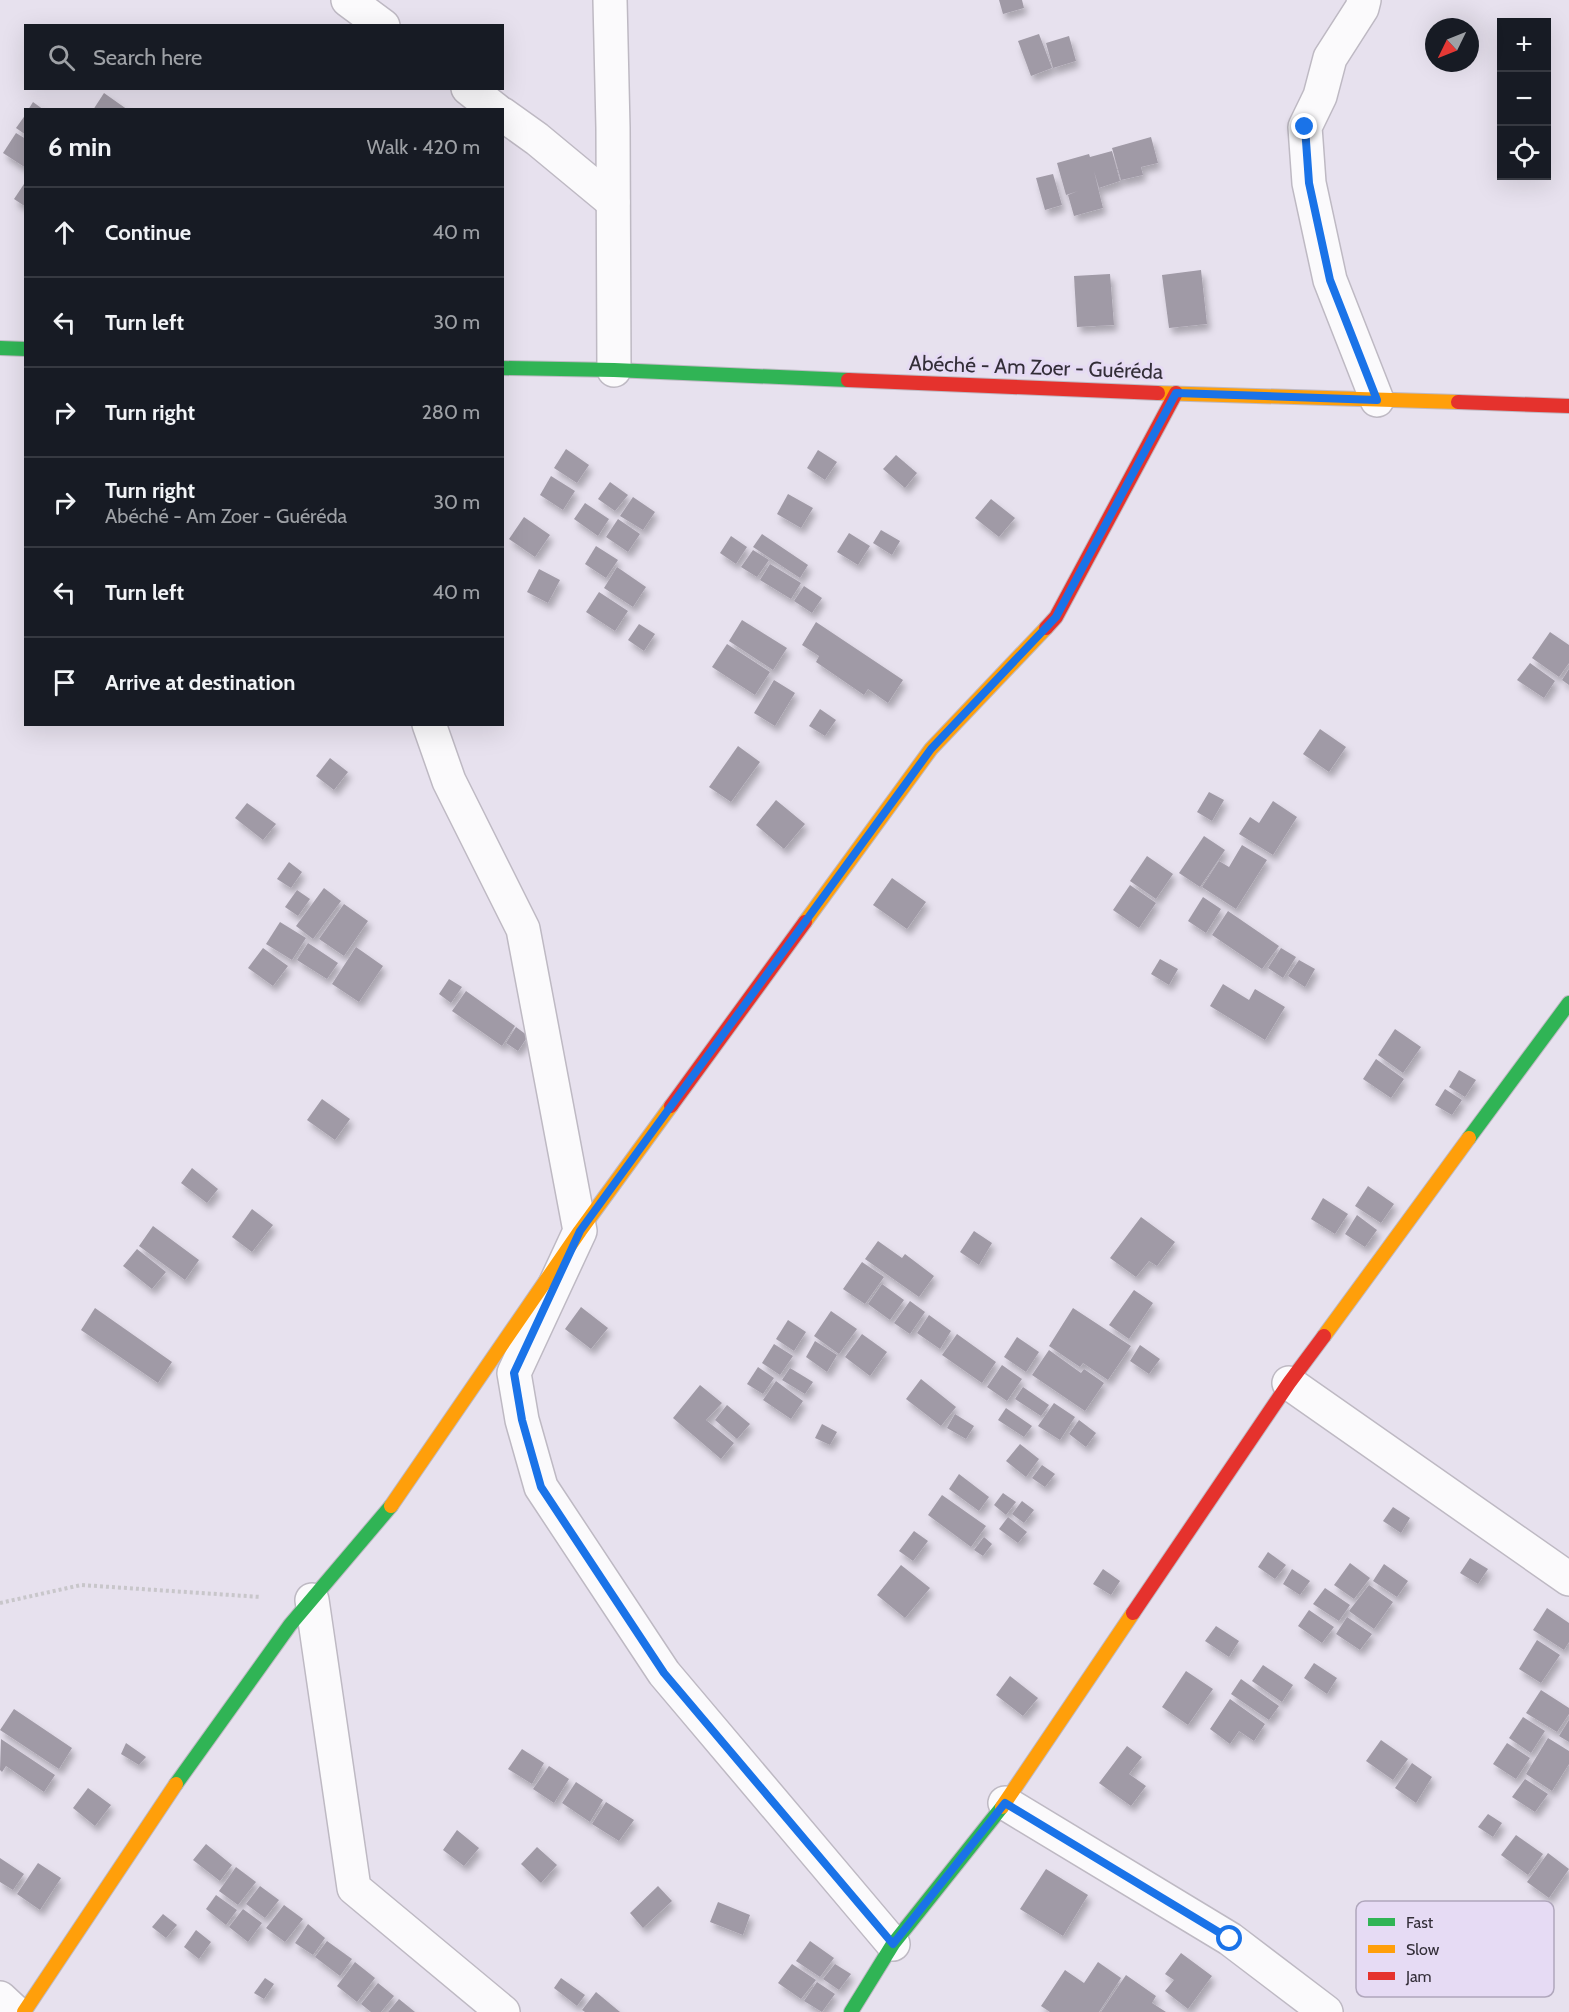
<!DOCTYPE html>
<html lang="en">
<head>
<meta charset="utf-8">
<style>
  body { margin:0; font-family:Cabin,sans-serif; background:#242831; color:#f1f3f6 }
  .controls { position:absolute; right:18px; top:18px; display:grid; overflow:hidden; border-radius:0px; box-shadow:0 6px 24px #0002 }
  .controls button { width:54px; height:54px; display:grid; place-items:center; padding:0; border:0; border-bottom:2px solid #363941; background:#171b24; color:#f1f3f6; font:30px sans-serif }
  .compass { position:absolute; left:1425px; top:18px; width:54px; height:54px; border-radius:50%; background:#171b24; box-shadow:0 6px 24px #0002; rotate:227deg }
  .stop { position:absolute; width:18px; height:18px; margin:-14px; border:4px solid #1a73e8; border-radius:50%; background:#fff }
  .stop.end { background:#1a73e8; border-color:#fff; box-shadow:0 2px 6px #0008 }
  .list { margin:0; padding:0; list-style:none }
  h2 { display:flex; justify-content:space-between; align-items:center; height:78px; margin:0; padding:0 24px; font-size:26px }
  h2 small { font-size:20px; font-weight:400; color:#9ea1a6 }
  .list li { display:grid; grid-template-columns:39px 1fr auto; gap:18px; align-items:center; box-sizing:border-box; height:90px; padding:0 24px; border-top:2px solid #363941 }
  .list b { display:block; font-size:22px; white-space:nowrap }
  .list p { margin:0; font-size:20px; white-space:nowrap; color:#9ea1a6 }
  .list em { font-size:20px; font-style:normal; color:#9ea1a6 }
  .icon { flex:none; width:33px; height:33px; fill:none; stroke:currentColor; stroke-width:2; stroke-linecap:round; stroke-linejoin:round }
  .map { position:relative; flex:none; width:1569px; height:2012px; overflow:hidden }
  .search { position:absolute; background:#171b24; box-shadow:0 6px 24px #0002; left:24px; top:24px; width:480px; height:66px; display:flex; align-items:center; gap:15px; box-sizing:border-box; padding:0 21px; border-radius:0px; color:#9ea1a6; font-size:22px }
  .panel { position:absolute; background:#171b24; box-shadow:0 6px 24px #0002; left:24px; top:108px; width:480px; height:618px; border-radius:0px }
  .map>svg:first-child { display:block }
</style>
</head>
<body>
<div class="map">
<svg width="1569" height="2012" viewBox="0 0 1569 2012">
  <defs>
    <filter id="shadow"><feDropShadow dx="3.5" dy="6" stdDeviation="3" flood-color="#0004"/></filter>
  </defs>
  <rect width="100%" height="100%" fill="#e7e1ee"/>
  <g fill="#a09aa6" filter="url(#shadow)">
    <polygon points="999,0 1022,0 1024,8 1003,14"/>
    <polygon points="1039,34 1052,68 1031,76 1018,41"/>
    <polygon points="1069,36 1076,61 1053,68 1046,43"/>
    <polygon points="104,93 128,110 93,110"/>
    <polygon points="33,102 44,110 28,110"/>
    <polygon points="26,114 26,135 16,128"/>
    <polygon points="16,133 26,139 26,168 3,153"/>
    <polygon points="1151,137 1158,163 1141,167 1143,175 1121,180 1112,148"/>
    <polygon points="1112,151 1120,181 1099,188 1094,171 1103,208 1074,216 1068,195 1078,191 1066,195 1057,163 1089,154 1090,157"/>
    <polygon points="1053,174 1062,205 1045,210 1036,178"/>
    <polygon points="26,181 26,207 14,199"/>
    <polygon points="1201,270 1207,324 1169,328 1162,275"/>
    <polygon points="1110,274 1114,325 1077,327 1074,276"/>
    <polygon points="566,449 589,465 577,483 554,468"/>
    <polygon points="818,450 837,462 825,480 807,468"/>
    <polygon points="896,455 917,473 905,488 883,469"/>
    <polygon points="551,476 575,491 563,510 540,495"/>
    <polygon points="610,482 628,495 615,511 598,499"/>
    <polygon points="788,494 813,508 801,528 777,514"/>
    <polygon points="633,497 655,512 643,530 620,516"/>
    <polygon points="991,499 1015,518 999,537 975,518"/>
    <polygon points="585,503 609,519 598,536 574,519"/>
    <polygon points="524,517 550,535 535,557 509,539"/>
    <polygon points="618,519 640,534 628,552 606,537"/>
    <polygon points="881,530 900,541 892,555 873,543"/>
    <polygon points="849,533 870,546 858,565 837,552"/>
    <polygon points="762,534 808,565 800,578 753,547"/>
    <polygon points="731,536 747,547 736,564 720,553"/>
    <polygon points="596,546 618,560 606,578 585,564"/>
    <polygon points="753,550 769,560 757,577 741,567"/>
    <polygon points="770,564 801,583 791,599 760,580"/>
    <polygon points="617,567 646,587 633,607 604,588"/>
    <polygon points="539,569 560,580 548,603 527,592"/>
    <polygon points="804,586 822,598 812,613 794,601"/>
    <polygon points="599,592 628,611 615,631 586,612"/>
    <polygon points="742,620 787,648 773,670 729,641"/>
    <polygon points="816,622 903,680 888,703 868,689 864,695 816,662 819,656 802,645"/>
    <polygon points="639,624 655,634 644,651 628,640"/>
    <polygon points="1550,632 1569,645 1569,663 1559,677 1532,658"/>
    <polygon points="727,644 770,672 755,695 712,667"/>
    <polygon points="1530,663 1555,681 1544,698 1517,680"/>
    <polygon points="1569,669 1569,685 1562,680"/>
    <polygon points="774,680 795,693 775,726 754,713"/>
    <polygon points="820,709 836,720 825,736 809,726"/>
    <polygon points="1320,729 1346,747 1329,772 1303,754"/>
    <polygon points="738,746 760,762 731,802 709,787"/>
    <polygon points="330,758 348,772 334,790 316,776"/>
    <polygon points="1209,792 1224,800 1212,821 1197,812"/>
    <polygon points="776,800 805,824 784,849 756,825"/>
    <polygon points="1273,801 1297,817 1273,855 1239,834 1250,817 1259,823"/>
    <polygon points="247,803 276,824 263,840 235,818"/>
    <polygon points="1204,836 1225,850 1200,887 1179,873"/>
    <polygon points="1242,845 1267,860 1236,909 1202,887 1219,861 1229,867"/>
    <polygon points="1147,856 1173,874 1156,899 1130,881"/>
    <polygon points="289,862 302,872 291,888 277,879"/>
    <polygon points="892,878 926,902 907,929 873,905"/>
    <polygon points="1130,885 1156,903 1139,928 1113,910"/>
    <polygon points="324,888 341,901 313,939 296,926"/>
    <polygon points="297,890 310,899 298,916 285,907"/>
    <polygon points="1203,897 1221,909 1206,933 1188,921"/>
    <polygon points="344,904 368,921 344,956 319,939"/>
    <polygon points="1228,911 1279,946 1262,969 1212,935"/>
    <polygon points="280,922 306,938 292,960 266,944"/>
    <polygon points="308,943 338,963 327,979 297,960"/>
    <polygon points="356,947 383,966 359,1002 332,984"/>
    <polygon points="263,948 288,966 273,986 248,968"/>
    <polygon points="1281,948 1296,957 1283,978 1268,968"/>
    <polygon points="1160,959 1178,969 1169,985 1151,974"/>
    <polygon points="1299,960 1315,969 1305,987 1288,976"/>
    <polygon points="449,979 462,987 451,1003 439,994"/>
    <polygon points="1223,984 1249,1000 1255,989 1285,1007 1265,1040 1210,1006"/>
    <polygon points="466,991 515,1026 502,1046 452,1011"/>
    <polygon points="516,1027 528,1036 518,1051 506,1043"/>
    <polygon points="1395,1029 1421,1047 1403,1073 1378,1055"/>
    <polygon points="1376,1059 1404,1079 1391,1098 1363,1079"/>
    <polygon points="1459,1070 1476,1080 1465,1097 1449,1087"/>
    <polygon points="1445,1089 1462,1100 1452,1115 1435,1105"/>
    <polygon points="322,1099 350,1119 335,1140 307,1120"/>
    <polygon points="192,1168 218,1189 207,1203 181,1183"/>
    <polygon points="1368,1186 1394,1204 1381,1223 1355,1206"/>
    <polygon points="1323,1198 1348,1214 1335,1234 1311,1219"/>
    <polygon points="252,1209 273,1225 252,1252 232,1237"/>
    <polygon points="1357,1215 1377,1230 1365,1247 1345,1234"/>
    <polygon points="1141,1217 1175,1242 1157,1266 1149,1261 1136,1277 1110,1258"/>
    <polygon points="153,1226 199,1260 185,1280 139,1246"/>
    <polygon points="974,1231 992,1243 979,1265 960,1252"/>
    <polygon points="878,1241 902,1258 905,1254 934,1276 919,1297 865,1259"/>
    <polygon points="137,1249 166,1272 152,1289 123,1266"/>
    <polygon points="862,1262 884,1277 865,1304 843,1289"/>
    <polygon points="882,1284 904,1300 890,1320 868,1304"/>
    <polygon points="1134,1290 1153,1303 1129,1339 1109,1325"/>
    <polygon points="910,1301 925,1312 910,1334 894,1323"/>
    <polygon points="581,1307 608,1328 591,1349 565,1329"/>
    <polygon points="95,1308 172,1362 158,1383 81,1330"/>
    <polygon points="1073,1308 1131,1346 1108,1380 1083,1363 1080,1367 1049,1346"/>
    <polygon points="831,1311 857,1329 839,1354 814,1336"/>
    <polygon points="929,1315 951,1331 940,1349 917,1333"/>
    <polygon points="788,1320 806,1332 794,1351 776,1339"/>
    <polygon points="862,1334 887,1352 870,1376 845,1357"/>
    <polygon points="957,1334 996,1362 982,1383 942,1355"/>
    <polygon points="1017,1337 1039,1352 1026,1372 1004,1357"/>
    <polygon points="815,1341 837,1355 827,1372 806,1357"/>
    <polygon points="774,1344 793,1356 780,1375 762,1363"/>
    <polygon points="1140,1345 1160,1359 1149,1374 1130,1361"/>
    <polygon points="1049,1350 1081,1373 1084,1369 1104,1383 1085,1411 1032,1375"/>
    <polygon points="1002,1365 1022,1379 1007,1401 987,1387"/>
    <polygon points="758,1367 774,1378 763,1394 747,1384"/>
    <polygon points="790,1368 813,1382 805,1394 782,1380"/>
    <polygon points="921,1379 956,1407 941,1426 906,1399"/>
    <polygon points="776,1381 803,1401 791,1419 763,1400"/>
    <polygon points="700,1385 722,1403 706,1420 734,1443 721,1459 673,1418"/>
    <polygon points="1023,1387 1049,1405 1041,1416 1015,1399"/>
    <polygon points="1054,1403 1075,1417 1060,1440 1038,1426"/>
    <polygon points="727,1405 750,1424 737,1439 715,1420"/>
    <polygon points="1006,1408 1032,1426 1024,1437 998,1420"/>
    <polygon points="955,1414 974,1426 966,1439 947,1428"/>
    <polygon points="1079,1420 1096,1433 1086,1447 1069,1434"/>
    <polygon points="822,1424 837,1432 830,1445 815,1438"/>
    <polygon points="1020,1444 1039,1459 1026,1477 1006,1461"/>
    <polygon points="1042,1465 1055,1474 1045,1487 1032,1478"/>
    <polygon points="959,1474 989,1497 979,1511 949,1489"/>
    <polygon points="1003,1493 1016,1502 1006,1515 994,1505"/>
    <polygon points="942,1495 986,1526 971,1547 928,1515"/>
    <polygon points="1022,1501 1034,1510 1024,1523 1012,1514"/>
    <polygon points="1393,1507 1410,1518 1401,1533 1383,1521"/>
    <polygon points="1008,1517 1027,1532 1018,1543 999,1529"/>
    <polygon points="914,1531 928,1541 913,1561 899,1551"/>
    <polygon points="984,1537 992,1544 983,1556 974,1550"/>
    <polygon points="1268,1552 1286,1565 1275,1579 1258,1567"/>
    <polygon points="1470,1558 1488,1569 1478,1584 1460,1573"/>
    <polygon points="1350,1563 1370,1578 1354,1599 1334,1585"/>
    <polygon points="1384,1564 1408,1581 1397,1597 1373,1581"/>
    <polygon points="901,1565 930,1588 905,1618 877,1595"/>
    <polygon points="1103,1569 1120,1581 1111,1595 1093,1584"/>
    <polygon points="1292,1569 1310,1581 1300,1595 1283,1584"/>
    <polygon points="1369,1585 1393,1602 1374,1629 1349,1611"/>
    <polygon points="1325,1588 1350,1605 1339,1621 1313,1604"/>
    <polygon points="1547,1608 1569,1623 1569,1642 1564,1650 1533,1630"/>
    <polygon points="1309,1610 1334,1627 1322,1643 1298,1626"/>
    <polygon points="1347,1617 1372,1634 1360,1650 1336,1634"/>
    <polygon points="1216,1626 1239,1641 1229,1657 1205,1641"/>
    <polygon points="1537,1640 1560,1655 1541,1683 1519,1669"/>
    <polygon points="1314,1663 1337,1678 1327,1694 1304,1678"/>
    <polygon points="1263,1665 1293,1685 1282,1702 1252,1681"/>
    <polygon points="1186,1671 1213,1689 1188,1725 1162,1707"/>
    <polygon points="1010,1676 1038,1698 1023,1716 996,1695"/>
    <polygon points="1241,1679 1279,1706 1269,1720 1231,1694"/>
    <polygon points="1541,1690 1569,1708 1569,1714 1557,1732 1526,1713"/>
    <polygon points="1230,1699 1265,1724 1254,1741 1239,1731 1230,1744 1210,1729"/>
    <polygon points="14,1709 72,1748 59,1769 0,1730"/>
    <polygon points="1523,1717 1545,1731 1531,1753 1509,1738"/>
    <polygon points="1569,1720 1569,1742 1559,1736"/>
    <polygon points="1548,1738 1569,1751 1569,1764 1552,1791 1526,1774"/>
    <polygon points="1,1739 55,1775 44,1792 6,1766 2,1772 0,1770"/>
    <polygon points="1381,1740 1408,1759 1393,1780 1366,1761"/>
    <polygon points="126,1743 146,1757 139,1765 121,1754"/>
    <polygon points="1507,1743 1530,1758 1516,1779 1493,1764"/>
    <polygon points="1127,1746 1142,1757 1129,1774 1146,1786 1131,1806 1099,1783"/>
    <polygon points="522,1749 544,1763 532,1784 508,1769"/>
    <polygon points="1412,1763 1432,1777 1416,1803 1395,1788"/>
    <polygon points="549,1766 569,1779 554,1803 533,1789"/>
    <polygon points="1525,1779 1548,1794 1535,1812 1512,1797"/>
    <polygon points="576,1782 603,1800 590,1822 562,1803"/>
    <polygon points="88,1788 111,1805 95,1826 73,1808"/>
    <polygon points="606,1802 634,1820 619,1841 592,1824"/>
    <polygon points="1488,1814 1502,1823 1493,1837 1478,1827"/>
    <polygon points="457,1830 479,1848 464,1866 443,1850"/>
    <polygon points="1516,1835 1543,1854 1528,1875 1501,1855"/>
    <polygon points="206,1844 232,1865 220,1881 193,1860"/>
    <polygon points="537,1847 557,1865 541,1883 521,1864"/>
    <polygon points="1548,1853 1569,1869 1549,1898 1527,1882"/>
    <polygon points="0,1858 24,1874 13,1890 0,1882"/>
    <polygon points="38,1863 61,1878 40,1910 17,1894"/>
    <polygon points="236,1867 256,1882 238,1905 219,1891"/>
    <polygon points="1046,1869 1088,1895 1063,1936 1020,1909"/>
    <polygon points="260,1886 279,1900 265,1918 246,1904"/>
    <polygon points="658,1886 672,1901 643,1928 630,1913"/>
    <polygon points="216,1895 237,1910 226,1925 206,1909"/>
    <polygon points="718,1902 750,1915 743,1935 710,1922"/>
    <polygon points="284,1905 303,1919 285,1942 266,1928"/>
    <polygon points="243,1909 262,1923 248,1942 229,1927"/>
    <polygon points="163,1914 177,1925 166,1938 152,1927"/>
    <polygon points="308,1924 325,1938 313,1955 295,1943"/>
    <polygon points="196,1930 211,1942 199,1959 184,1947"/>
    <polygon points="327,1941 352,1959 340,1976 315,1957"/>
    <polygon points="810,1941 834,1958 820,1977 796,1961"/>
    <polygon points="1181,1953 1212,1976 1188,2009 1165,1991 1174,1980 1165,1974"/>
    <polygon points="355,1962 375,1978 357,2002 337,1986"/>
    <polygon points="1098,1962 1121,1978 1099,2012 1050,2012 1041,2006 1065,1970 1084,1983"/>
    <polygon points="792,1964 816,1980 801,1999 778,1983"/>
    <polygon points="835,1964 851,1974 839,1990 823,1979"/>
    <polygon points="1126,1975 1156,1996 1152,2003 1166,2012 1101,2012"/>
    <polygon points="265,1978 274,1984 264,1999 254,1993"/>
    <polygon points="561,1978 585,1995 577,2006 554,1988"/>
    <polygon points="817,1982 835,1994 822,2012 804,2001"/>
    <polygon points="378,1983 394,1996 381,2012 371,2012 361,2004"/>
    <polygon points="596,1992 620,2012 585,2012 582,2010"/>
    <polygon points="399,1999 415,2012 388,2012"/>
  </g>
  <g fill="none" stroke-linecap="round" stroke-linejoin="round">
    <g stroke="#beb9c3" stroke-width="36">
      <g id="street">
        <polyline points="348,0 383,26"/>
        <polyline points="610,0 613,128 614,370"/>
        <polyline points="1364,0 1362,8 1330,58 1320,96 1305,127 1309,183 1330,280 1377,400"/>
        <polyline points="468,88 496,110"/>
        <polyline points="502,114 537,139 613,202"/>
        <polyline points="429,724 449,781 523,929 580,1231 514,1373 522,1420 541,1487 664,1673 893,1944"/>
        <polyline points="1289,1383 1569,1579"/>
        <polyline points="312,1600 354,1888 503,2012"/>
        <polyline points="1005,1803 1230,1939 1326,2012"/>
        <polyline points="0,1998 15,2012"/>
      </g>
    </g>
    <g stroke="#beb9c3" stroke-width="16">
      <g id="fast">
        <polyline points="0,348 26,349"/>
        <polyline points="502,368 614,370 848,380"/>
        <polyline points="1469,1138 1569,1003"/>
        <polyline points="176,1784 290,1625 391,1506"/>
        <polyline points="851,2012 893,1944 1002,1807"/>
      </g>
    </g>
    <g stroke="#beb9c3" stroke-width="16">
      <g id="slow">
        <polyline points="1158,393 1458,402"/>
        <polyline points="805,922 931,749 1046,628"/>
        <polyline points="1324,1336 1469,1138"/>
        <polyline points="391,1506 580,1231 671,1106"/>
        <polyline points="1002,1807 1133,1613"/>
        <polyline points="24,2012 176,1784"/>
      </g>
    </g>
    <g stroke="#beb9c3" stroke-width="16">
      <g id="jam">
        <polyline points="848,380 1158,393"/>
        <polyline points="1458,402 1569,406"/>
        <polyline points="1046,628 1056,617 1176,393"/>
        <polyline points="671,1106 805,922"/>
        <polyline points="1133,1613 1289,1383 1324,1336"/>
      </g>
    </g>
    <polyline stroke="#c8c6ca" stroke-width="4" stroke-dasharray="3 3" stroke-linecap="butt" points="0,1603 81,1585 261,1597"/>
    <use href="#street" stroke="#fbfafc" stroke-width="33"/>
    <use href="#fast" stroke="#30b455" stroke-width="14"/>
    <use href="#slow" stroke="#ff9f0a" stroke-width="14"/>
    <use href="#jam" stroke="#e5322d" stroke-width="14"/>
  </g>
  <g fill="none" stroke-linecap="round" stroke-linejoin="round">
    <polyline stroke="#1a73e8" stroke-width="8" points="1230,1939 1005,1803 893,1944 664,1673 541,1487 522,1420 514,1373 580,1231 931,749 1056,617 1176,393 1377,400 1330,280 1309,183 1305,127"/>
  </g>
  <g text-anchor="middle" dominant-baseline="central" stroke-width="6" stroke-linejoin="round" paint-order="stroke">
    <g font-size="21" fill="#332e38" stroke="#e6dbf4">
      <text transform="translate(1036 367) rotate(2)">Abéché - Am Zoer - Guéréda</text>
    </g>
  </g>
  <rect x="1356" y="1901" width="198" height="96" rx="9" fill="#e6dbf4" stroke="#b0a7bc" stroke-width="1.5"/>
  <rect x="1368" y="1918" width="27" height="8" fill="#30b455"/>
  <rect x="1368" y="1945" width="27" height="8" fill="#ff9f0a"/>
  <rect x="1368" y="1972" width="27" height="8" fill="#e5322d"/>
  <g font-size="16" fill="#332e38">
    <text x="1406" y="1928">Fast</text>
    <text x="1406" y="1955">Slow</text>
    <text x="1406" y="1982">Jam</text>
  </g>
</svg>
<div class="controls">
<button>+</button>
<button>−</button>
<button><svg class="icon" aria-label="locate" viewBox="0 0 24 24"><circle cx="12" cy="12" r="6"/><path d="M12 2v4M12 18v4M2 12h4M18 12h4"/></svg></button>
</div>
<svg class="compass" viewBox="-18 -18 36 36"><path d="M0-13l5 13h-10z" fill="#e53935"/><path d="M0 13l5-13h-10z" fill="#9ea1a6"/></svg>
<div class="stop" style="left:1230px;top:1939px"></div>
<div class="stop end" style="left:1305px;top:127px"></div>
<div class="search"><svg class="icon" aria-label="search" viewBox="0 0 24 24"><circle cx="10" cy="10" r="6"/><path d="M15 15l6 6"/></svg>Search here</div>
<section class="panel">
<h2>6 min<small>Walk · 420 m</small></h2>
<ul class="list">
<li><svg class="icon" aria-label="ahead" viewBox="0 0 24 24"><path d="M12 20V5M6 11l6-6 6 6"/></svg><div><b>Continue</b></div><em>40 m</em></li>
<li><svg class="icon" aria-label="left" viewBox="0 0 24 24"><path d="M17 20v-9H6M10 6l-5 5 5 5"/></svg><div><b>Turn left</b></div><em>30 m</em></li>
<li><svg class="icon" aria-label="right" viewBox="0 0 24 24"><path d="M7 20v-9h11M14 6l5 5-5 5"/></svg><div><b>Turn right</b></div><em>280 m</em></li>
<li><svg class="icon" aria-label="right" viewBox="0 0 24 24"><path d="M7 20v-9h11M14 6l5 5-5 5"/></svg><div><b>Turn right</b><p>Abéché - Am Zoer - Guéréda</p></div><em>30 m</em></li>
<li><svg class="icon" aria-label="left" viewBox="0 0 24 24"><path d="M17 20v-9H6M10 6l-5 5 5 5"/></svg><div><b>Turn left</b></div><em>40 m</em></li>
<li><svg class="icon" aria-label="arrive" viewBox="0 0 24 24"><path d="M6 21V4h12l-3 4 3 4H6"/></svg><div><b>Arrive at destination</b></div></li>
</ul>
</section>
</div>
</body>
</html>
